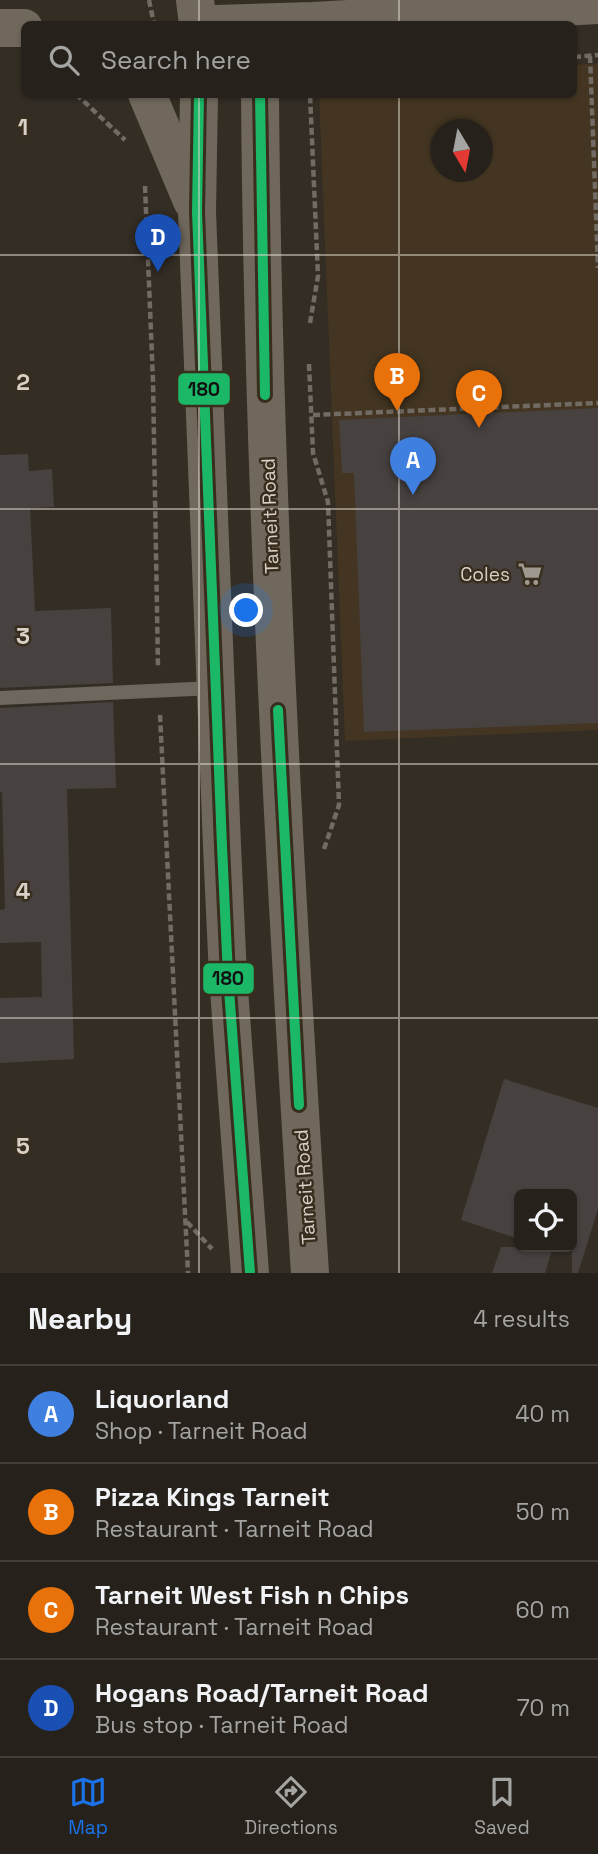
<!DOCTYPE html>
<html lang="en">
<head>
<meta charset="utf-8">
<style>
  body { margin:0; font-family:"Space Grotesk",sans-serif; background:#2e2a24; color:#f1f3f6 }
  .controls { position:absolute; right:21px; bottom:21px; display:grid; overflow:hidden; border-radius:10px; box-shadow:0 2px 5px #0004 }
  .controls button { width:63px; height:63px; display:grid; place-items:center; padding:0; border:0; border-bottom:2px solid #423f3a; background:#26221b; color:#f1f3f6; font:35px sans-serif }
  .compass { position:absolute; left:430px; top:119px; width:63px; height:63px; border-radius:50%; background:#26221b; box-shadow:0 2px 5px #0004; rotate:170deg }
  .you { position:absolute; left:247px; top:611px; width:24px; height:24px; margin:-18px; border:5px solid #fff; border-radius:50%; background:#1a73e8; box-shadow:0 0 0 10px #1a73e833 }
  .badge { display:grid; place-items:center; width:46px; height:46px; border-radius:50%; background:#1a73e8; color:#fff; font-size:23px; font-weight:700 }
  .pin { position:absolute; translate:-50% -58px; filter:drop-shadow(0 2px 4px #0008) }
  .pin::after { content:''; position:absolute; top:37px; width:24px; height:21px; background:inherit; clip-path:polygon(0 0,100% 0,50% 100%) }
  .list { margin:0; padding:0; list-style:none }
  h2 { display:flex; justify-content:space-between; align-items:center; height:91px; margin:0; padding:0 28px; font-size:30px }
  h2 small { font-size:23px; font-weight:400; color:#a4a4a3 }
  .list li { display:grid; grid-template-columns:46px 1fr auto; gap:21px; align-items:center; box-sizing:border-box; height:98px; padding:0 28px; border-top:2px solid #423f3a }
  .list b { display:block; font-size:26px; white-space:nowrap }
  .list p { margin:0; font-size:23px; white-space:nowrap; color:#a4a4a3 }
  .list em { font-size:23px; font-style:normal; color:#a4a4a3 }
  .icon { flex:none; width:38px; height:38px; fill:none; stroke:currentColor; stroke-width:2; stroke-linecap:round; stroke-linejoin:round }
  .map { position:relative; flex:none; width:598px; height:1273px; overflow:hidden }
  .search { position:absolute; background:#26221b; box-shadow:0 2px 5px #0004; left:21px; right:21px; top:21px; height:77px; display:flex; align-items:center; gap:18px; box-sizing:border-box; padding:0 24px; border-radius:10px; color:#a4a4a3; font-size:26px }
  .sheet { height:483px; background:#26221b }
  nav { display:flex; justify-content:space-around; align-items:center; box-sizing:border-box; height:98px; border-top:2px solid #423f3a; background:#26221b; font-size:19px; color:#a4a4a3 }
  nav a { display:grid; justify-items:center; gap:4px }
  nav .on { color:#1a73e8 }
  .map>svg:first-child { display:block }
</style>
</head>
<body>
<div class="map">
<svg width="598" height="1273" viewBox="0 0 598 1273">
  <rect width="100%" height="100%" fill="#332d24"/>
  <path fill="#433521" fill-rule="evenodd" d="M 598,63 L 598,730 L 345,741 L 319,95 L 574,94 L 574,65 ZM 440,130 L 482,130 L 482,172 L 440,172 Z"/>
  <g fill="#474240">
    <polygon points="598,408 598,723 364,732 354,473 342,473 339,420"/>
    <polygon points="28,454 29,471 52,469 54,507 30,508 35,611 111,608 113,683 0,688 0,455"/>
    <polygon points="113,702 116,788 67,789 74,1059 0,1063 0,998 42,997 41,942 0,943 0,910 5,909 2,792 0,792 0,708"/>
    <polygon points="504,1079 598,1108 598,1209 578,1273 572,1273 572,1194 519,1194 519,1239 461,1220"/>
    <polygon points="501,1247 553,1247 545,1273 492,1273"/>
  </g>
  <g fill="none" stroke-linecap="round" stroke-linejoin="round">
    <g stroke="#716b63" stroke-width="4.5" stroke-dasharray="7 3.5" stroke-linecap="butt">
      <polyline points="149,0 154,24"/>
      <polyline points="590,56 598,268"/>
      <polyline points="574,57 598,55"/>
      <polyline points="76,94 125,140"/>
      <polyline points="145,186 153,381 158,667"/>
      <polyline points="310,323 318,276 310,94"/>
      <polyline points="309,364 313,453 328,502 339,805 323,852"/>
      <polyline points="313,415 598,403"/>
      <polyline points="160,715 188,1273"/>
      <polyline points="187,1222 212,1249"/>
    </g>
    <polyline stroke="#6d675d" stroke-width="14" points="0,698 214,688"/>
    <g stroke="#70685c" stroke-width="38">
      <polyline points="195,0 198,24"/>
      <polyline points="216,24 312,21 598,5"/>
      <polyline points="0,28 24,28"/>
      <polyline points="147,94 192,201"/>
      <polyline points="199,94 197,212 222,846 228,976 250,1273"/>
      <path d="M 260,94 C 263,488 285,881 310,1273"/>
    </g>
    <g stroke="#392e1e" stroke-width="16">
      <g id="bus-1">
        <polyline points="199,94 197,212 222,846 228,976 250,1273"/>
        <polyline points="260,94 265,395"/>
        <polyline points="278,710 299,1105"/>
      </g>
    </g>
    <use href="#bus-1" stroke="#1ab867" stroke-width="10"/>
  </g>
  <path fill="none" stroke="#d8d1c7" stroke-width="2" stroke-opacity="0.55" d="M 199,0 L 199,24M 399,0 L 399,24M 199,94 L 199,1273M 399,94 L 399,1273M 0,255 L 598,255M 0,509 L 598,509M 0,764 L 598,764M 0,1018 L 598,1018"/>
  <defs>
    <g id="supermarket-bare" transform="scale(1.89)"><path d="M-6-5.5h2.5l.6 2H6L4.5 2H-2.5L-4.4-4H-6ZM-1.5 3.2a1.3 1.3 0 1 0 .1 0ZM3 3.2a1.3 1.3 0 1 0 .1 0Z" fill="#9e988e" stroke="#392e1e" stroke-width="2.5" paint-order="stroke"/></g>
  </defs>
  <g fill-rule="evenodd">
    <use href="#supermarket-bare" x="530" y="574"/>
  </g>
  <g text-anchor="middle" dominant-baseline="central" stroke-width="5" stroke-linejoin="round" paint-order="stroke">
    <g font-size="19" fill="#d8d1c7" stroke="#392e1e">
      <text transform="translate(270 516) rotate(-92)">Tarneit Road</text>
      <text transform="translate(305 1187) rotate(-94)">Tarneit Road</text>
    </g>
    <g font-size="19" fill="#d8d1c7" stroke="#392e1e" text-anchor="end">
      <text x="510" y="574">Coles</text>
    </g>
  </g>
  <g font-size="23" text-anchor="middle" font-weight="bold" fill="#d8d1c7" stroke="#392e1e" stroke-width="5" stroke-linejoin="round" paint-order="stroke">
    <text x="23" y="135">1</text>
    <text x="23" y="390">2</text>
    <text x="23" y="644">3</text>
    <text x="23" y="899">4</text>
    <text x="23" y="1154">5</text>
  </g>
  <g stroke="#392e1e" stroke-width="2.5">
    <rect x="177" y="372" width="54" height="34" rx="7" fill="#1ab867"/>
    <rect x="202" y="962" width="53" height="33" rx="7" fill="#1ab867"/>
  </g>
  <g font-size="19" text-anchor="middle" font-weight="bold" fill="#111">
    <text x="204" y="396">180</text>
    <text x="228" y="985">180</text>
  </g>
</svg>
<div class="controls">
<button><svg class="icon" aria-label="locate" viewBox="0 0 24 24"><circle cx="12" cy="12" r="6"/><path d="M12 2v4M12 18v4M2 12h4M18 12h4"/></svg></button>
</div>
<svg class="compass" viewBox="-18 -18 36 36"><path d="M0-13l5 13h-10z" fill="#e53935"/><path d="M0 13l5-13h-10z" fill="#a4a4a3"/></svg>
<div class="you"></div>
<div class="pin badge" style="left:413px;top:495px;background:#3f7fe0">A</div>
<div class="pin badge" style="left:397px;top:411px;background:#e8710a">B</div>
<div class="pin badge" style="left:479px;top:428px;background:#e8710a">C</div>
<div class="pin badge" style="left:158px;top:272px;background:#1a4fb4">D</div>
<div class="search"><svg class="icon" aria-label="search" viewBox="0 0 24 24"><circle cx="10" cy="10" r="6"/><path d="M15 15l6 6"/></svg>Search here</div>
</div>
<section class="sheet">
<h2>Nearby<small>4 results</small></h2>
<ul class="list">
<li><span class="badge" style="background:#3f7fe0">A</span><div><b>Liquorland</b><p>Shop · Tarneit Road</p></div><em>40 m</em></li>
<li><span class="badge" style="background:#e8710a">B</span><div><b>Pizza Kings Tarneit</b><p>Restaurant · Tarneit Road</p></div><em>50 m</em></li>
<li><span class="badge" style="background:#e8710a">C</span><div><b>Tarneit West Fish n Chips</b><p>Restaurant · Tarneit Road</p></div><em>60 m</em></li>
<li><span class="badge" style="background:#1a4fb4">D</span><div><b>Hogans Road/Tarneit Road</b><p>Bus stop · Tarneit Road</p></div><em>70 m</em></li>
</ul>
</section>
<nav>
<a class="on"><svg class="icon" aria-label="map" viewBox="0 0 24 24"><path d="M3 6l6-2 6 2 6-2v14l-6 2-6-2-6 2zM9 4v14M15 6v14"/></svg>Map</a>
<a><svg class="icon" aria-label="directions" viewBox="0 0 24 24"><path d="M12 3l9 9-9 9-9-9zM9 14v-3h6M13 9l2 2-2 2"/></svg>Directions</a>
<a><svg class="icon" aria-label="saved" viewBox="0 0 24 24"><path d="M7 4h10v16l-5-4-5 4z"/></svg>Saved</a>
</nav>
</body>
</html>
